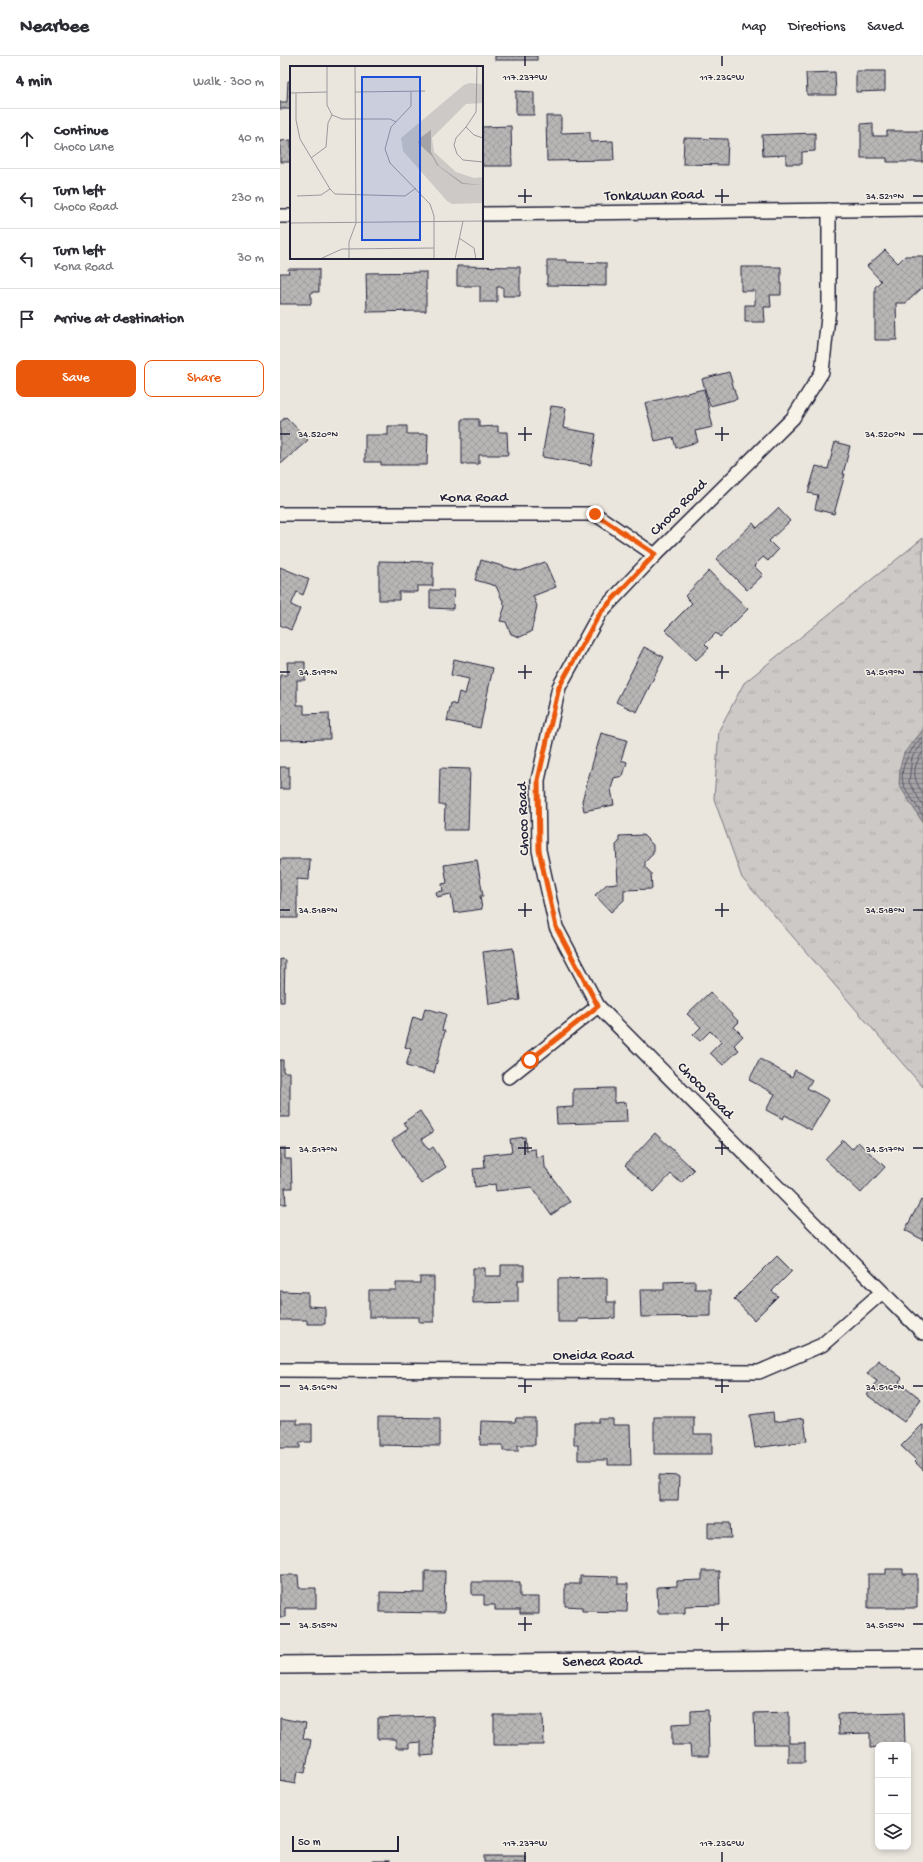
<!DOCTYPE html>
<html lang="en">
<head>
<meta charset="utf-8">
<style>
  body { margin:0; font-family:"Gochi Hand",sans-serif; background:#f2f2f3; color:#2b2b33 }
  .controls { position:absolute; right:12px; bottom:12px; display:grid; overflow:hidden; border-radius:8px; box-shadow:0 2px 6px #0003 }
  .controls button { width:36px; height:36px; display:grid; place-items:center; padding:0; border:0; border-bottom:1px solid #e1e1e2; background:#fff; color:#2b2b33; font:20px sans-serif }
  .scale { position:absolute; left:12px; bottom:10px; width:107px; box-sizing:border-box; padding-left:4px; border:2px solid #22223b; border-top:0; font-size:11px; line-height:14px; white-space:nowrap; color:#22223b; -webkit-text-stroke:3px #f7f3e8; paint-order:stroke }
  .stop { position:absolute; width:12px; height:12px; margin:-9px; border:3px solid #ea580c; border-radius:50%; background:#fff }
  .stop.end { background:#ea580c; border-color:#fff; box-shadow:0 1px 4px #0008 }
  .list { margin:0; padding:0; list-style:none }
  h2 { display:flex; justify-content:space-between; align-items:center; height:52px; margin:0; padding:0 16px; font-size:17px }
  h2 small { font-size:13px; font-weight:400; color:#7c7c81 }
  .list li { display:grid; grid-template-columns:26px 1fr auto; gap:12px; align-items:center; box-sizing:border-box; height:60px; padding:0 16px; border-top:1px solid #e1e1e2 }
  .list b { display:block; font-size:15px; white-space:nowrap }
  .list p { margin:0; font-size:13px; white-space:nowrap; color:#7c7c81 }
  .list em { font-size:13px; font-style:normal; color:#7c7c81 }
  .actions { display:flex; gap:8px; padding:12px 16px }
  .actions a { flex:1; padding:9px 0; border:1px solid #ea580c; border-radius:8px; text-align:center; font-size:14px; color:#ea580c }
  .actions .main { background:#ea580c; color:#fff }
  .icon { flex:none; width:22px; height:22px; fill:none; stroke:currentColor; stroke-width:2; stroke-linecap:round; stroke-linejoin:round }
  .map { position:relative; flex:none; width:643px; height:1806px; overflow:hidden }
  header { display:flex; align-items:center; gap:24px; box-sizing:border-box; height:56px; padding:0 20px; background:#fff; border-bottom:1px solid #e1e1e2 }
  header strong { font-size:19px }
  nav { display:flex; gap:22px; margin-inline-start:auto; font-size:14px }
  main { display:flex }
  aside { flex:1; background:#fff }
  .map>svg:first-child { display:block }
</style>
</head>
<body>
<header>
<strong>Nearbee</strong>
<nav><a>Map</a><a>Directions</a><a>Saved</a></nav>
</header>
<main>
<aside>
<h2>4 min<small>Walk · 300 m</small></h2>
<ul class="list">
<li><svg class="icon" aria-label="ahead" viewBox="0 0 24 24"><path d="M12 20V5M6 11l6-6 6 6"/></svg><div><b>Continue</b><p>Choco Lane</p></div><em>40 m</em></li>
<li><svg class="icon" aria-label="left" viewBox="0 0 24 24"><path d="M17 20v-9H6M10 6l-5 5 5 5"/></svg><div><b>Turn left</b><p>Choco Road</p></div><em>230 m</em></li>
<li><svg class="icon" aria-label="left" viewBox="0 0 24 24"><path d="M17 20v-9H6M10 6l-5 5 5 5"/></svg><div><b>Turn left</b><p>Kona Road</p></div><em>30 m</em></li>
<li><svg class="icon" aria-label="arrive" viewBox="0 0 24 24"><path d="M6 21V4h12l-3 4 3 4H6"/></svg><div><b>Arrive at destination</b></div></li>
</ul>
<div class="actions"><a class="main">Save</a><a>Share</a></div>
</aside>
<div class="map">
<svg width="643" height="1806" viewBox="0 0 643 1806">
  <defs>
    <pattern id="grass-tufts" width="24" height="20" patternUnits="userSpaceOnUse"><rect width="24" height="20" fill="#cdc9c6"/><path d="M3 7l-1-3M5 7V3M7 7l1-3M15 17l-1-3M17 17v-4M19 17l1-3" fill="none" stroke="#b0acab"/></pattern>
    <pattern id="water-rules" width="6" height="5" patternUnits="userSpaceOnUse"><rect width="6" height="5" fill="#a6a3a6"/><path d="M0 2.5h6" fill="none" stroke="#878488"/></pattern>
    <pattern id="building-cross-hatch" width="8" height="8" patternUnits="userSpaceOnUse"><rect width="8" height="8" fill="#b8b6b5"/><path d="M0 0l8 8M0 8l8-8" fill="none" stroke="#9e9c9d"/></pattern>
  </defs>
  <rect width="100%" height="100%" fill="#eae6de"/>
  <filter id="ink" filterUnits="userSpaceOnUse"><feTurbulence type="fractalNoise" baseFrequency=".025" numOctaves="2"/><feDisplacementMap in="SourceGraphic" scale="8" xChannelSelector="R" yChannelSelector="G"/><feConvolveMatrix kernelMatrix="1 2 1 2 8 2 1 2 1" color-interpolation-filters="sRGB"/></filter>
  <g filter="url(#ink)">
    <polygon fill="url(#grass-tufts)" stroke="#787680" points="643,482 643,1031 462,822 434,743 439,674 464,627"/>
    <polygon fill="url(#water-rules)" stroke="#716f7b" points="643,674 643,767 619,729 620,711 624,697"/>
    <g fill="none" stroke-linecap="round" stroke-linejoin="round">
      <g stroke="#575666" stroke-width="1">
        <path d="M 643,680 C 632,692 619,709 623,727 C 626,736 638,751 643,760"/>
        <polyline points="643,687 632,701 629,726 643,750"/>
        <path d="M 643,696 C 631,713 633,722 643,738"/>
      </g>
    </g>
    <g fill="url(#building-cross-hatch)" stroke="#22223b">
      <rect x="215" y="0" width="42" height="4"/>
      <polygon points="576,15 605,15 605,35 576,36"/>
      <polygon points="555,16 556,39 527,39 526,17"/>
      <polygon points="8,25 11,25 11,53 0,53 0,46 7,46"/>
      <polygon points="236,35 254,36 254,59 236,59"/>
      <polygon points="266,60 281,60 281,77 310,76 310,86 333,85 334,104 267,105"/>
      <polygon points="593,67 593,80 607,80 607,75 643,75 643,106 607,106 607,102 581,102 581,68"/>
      <polygon points="231,70 232,110 202,110 202,71"/>
      <polygon points="535,77 535,95 522,96 522,108 506,108 506,99 483,100 482,79"/>
      <polygon points="404,82 448,83 447,109 403,108"/>
      <polygon points="11,84 11,106 0,106 0,85"/>
      <polygon points="605,194 618,207 625,200 643,200 643,231 626,247 616,247 617,284 595,284 595,231 601,225 587,210"/>
      <polygon points="267,204 286,204 286,206 326,207 326,230 267,229"/>
      <polygon points="177,210 240,211 240,240 223,240 223,231 217,231 217,246 200,246 200,230 177,230"/>
      <polygon points="461,211 501,211 501,239 490,239 491,251 484,251 485,266 465,266 465,249 475,249 475,235 461,235"/>
      <polygon points="8,213 39,213 39,236 31,236 31,248 0,248 0,217 9,217"/>
      <polygon points="146,216 146,255 87,256 86,217"/>
      <polygon points="449,316 457,343 430,350 422,323"/>
      <polygon points="424,333 433,371 415,375 418,386 396,392 393,381 375,385 365,347"/>
      <polygon points="271,350 286,352 283,372 316,378 311,409 262,401"/>
      <polygon points="6,361 28,384 2,407 0,405 0,366"/>
      <polygon points="182,363 199,363 199,371 218,370 218,376 227,376 228,399 199,399 199,408 182,408"/>
      <polygon points="108,370 127,370 127,378 148,378 147,409 101,409 101,406 85,406 85,379 108,379"/>
      <polygon points="555,386 570,390 563,418 565,418 554,458 535,453 538,439 528,437 536,410 548,413"/>
      <polygon points="498,452 510,465 489,485 498,494 488,505 483,501 474,510 483,519 467,534 436,503 473,467 477,472"/>
      <polygon points="201,504 240,515 265,506 276,531 253,540 257,550 251,576 240,581 231,578 226,566 220,565 225,550 216,530 195,524"/>
      <polygon points="99,505 153,506 153,530 137,530 137,536 119,536 119,544 99,544"/>
      <polygon points="0,511 29,523 23,539 17,536 11,549 20,553 11,574 0,569"/>
      <polygon points="429,515 468,553 440,581 436,577 425,588 429,592 416,604 385,574 412,547 405,540"/>
      <polygon points="150,534 174,534 173,553 150,552"/>
      <polygon points="364,591 384,601 357,656 336,646"/>
      <polygon points="174,603 213,612 200,672 167,665 171,647 176,649 179,636 185,638 189,623 171,619"/>
      <polygon points="7,606 25,606 25,624 17,624 17,649 24,649 24,658 49,657 50,683 0,684 0,619 8,619"/>
      <polygon points="321,677 347,684 341,704 347,706 343,720 334,722 331,733 334,749 304,755 302,745"/>
      <rect x="0" y="711" width="9" height="22"/>
      <polygon points="160,712 190,713 188,774 164,774 165,749 159,749"/>
      <polygon points="363,779 373,789 373,798 365,806 365,811 371,817 372,833 344,834 344,844 331,856 315,839 327,828 338,827 336,789 339,786 339,780"/>
      <polygon points="0,803 30,803 29,824 17,823 17,862 0,862"/>
      <polygon points="197,804 203,840 200,840 202,853 174,857 171,838 157,841 156,836 163,835 162,828 167,827 164,809"/>
      <polygon points="233,892 240,944 209,948 203,896"/>
      <polygon points="0,903 5,904 4,946 0,946"/>
      <polygon points="430,936 459,966 454,971 463,980 454,989 459,994 443,1009 430,997 441,986 430,975 420,985 413,979 421,971 407,958"/>
      <polygon points="145,952 166,958 162,974 165,975 154,1017 126,1010 131,993 125,991 133,961 142,964"/>
      <polygon points="480,1003 512,1021 515,1014 532,1024 527,1032 549,1044 531,1074 505,1059 503,1063 486,1054 495,1038 469,1024"/>
      <polygon points="0,1004 3,1004 3,1016 10,1016 10,1061 0,1061"/>
      <polygon points="334,1032 334,1047 346,1046 347,1066 277,1068 276,1052 293,1051 293,1033"/>
      <polygon points="140,1055 153,1076 142,1083 149,1094 153,1091 166,1111 141,1128 112,1084 128,1073 124,1066"/>
      <polygon points="375,1077 414,1114 401,1127 391,1118 374,1136 345,1109"/>
      <polygon points="245,1081 246,1094 255,1093 256,1101 264,1100 265,1111 290,1146 271,1159 252,1131 216,1135 215,1128 195,1131 193,1113 205,1112 204,1099 232,1096 230,1083"/>
      <polygon points="563,1084 572,1093 578,1086 605,1111 581,1137 545,1103"/>
      <polygon points="0,1092 5,1092 5,1103 11,1103 12,1132 5,1132 6,1148 0,1148"/>
      <polygon points="641,1144 643,1145 643,1184 625,1174"/>
      <polygon points="497,1200 512,1215 492,1235 498,1240 474,1264 454,1243"/>
      <polygon points="221,1209 244,1209 244,1224 238,1224 238,1246 193,1247 193,1212 205,1212 205,1220 221,1220"/>
      <polygon points="140,1221 154,1221 154,1266 139,1266 139,1261 89,1261 89,1234 116,1234 116,1227 140,1227"/>
      <polygon points="327,1222 327,1246 335,1246 335,1262 298,1263 298,1266 278,1266 278,1223"/>
      <polygon points="415,1225 415,1233 431,1233 431,1260 361,1261 360,1234 384,1234 384,1226"/>
      <polygon points="0,1235 28,1236 28,1250 45,1251 45,1268 27,1268 27,1264 0,1264"/>
      <polygon points="598,1304 622,1322 619,1326 641,1343 624,1366 587,1339 597,1325 587,1318"/>
      <polygon points="493,1356 494,1366 524,1362 527,1385 475,1392 470,1359"/>
      <polygon points="98,1361 160,1362 160,1390 98,1389"/>
      <polygon points="374,1361 414,1361 414,1378 432,1378 432,1398 374,1398"/>
      <polygon points="236,1362 255,1362 255,1389 238,1389 238,1395 223,1395 223,1389 200,1389 201,1365 235,1366"/>
      <polygon points="319,1363 333,1363 333,1369 350,1369 351,1409 328,1409 328,1404 298,1404 298,1389 294,1389 294,1366 319,1366"/>
      <polygon points="0,1364 17,1364 17,1368 32,1368 32,1386 20,1386 20,1392 0,1392"/>
      <polygon points="642,1369 643,1369 643,1414 635,1406 636,1404 621,1390"/>
      <polygon points="379,1419 399,1420 398,1444 379,1444"/>
      <polygon points="428,1467 450,1467 451,1482 428,1482"/>
      <polygon points="606,1513 623,1513 623,1518 637,1518 637,1552 588,1552 588,1518 606,1518"/>
      <polygon points="145,1515 165,1515 164,1557 100,1556 100,1536 145,1537"/>
      <polygon points="422,1515 439,1515 440,1549 405,1550 405,1557 378,1557 377,1531 397,1530 397,1525 422,1524"/>
      <polygon points="0,1519 18,1519 19,1532 36,1532 36,1552 5,1552 5,1561 0,1561"/>
      <polygon points="300,1520 338,1521 338,1528 348,1528 347,1556 302,1555 302,1551 285,1550 285,1528 300,1528"/>
      <polygon points="192,1526 240,1526 240,1541 259,1541 259,1558 240,1558 240,1554 215,1554 215,1549 204,1549 204,1539 192,1539"/>
      <polygon points="428,1654 429,1700 411,1700 410,1689 392,1689 392,1668 411,1667 411,1655"/>
      <polygon points="509,1656 509,1687 525,1687 525,1706 508,1706 508,1688 475,1688 474,1657"/>
      <polygon points="624,1656 625,1689 598,1689 598,1691 590,1692 590,1677 559,1678 558,1658"/>
      <polygon points="214,1659 263,1659 264,1689 214,1689"/>
      <polygon points="153,1660 154,1699 141,1700 141,1686 129,1687 129,1692 116,1692 116,1683 98,1683 98,1662"/>
      <polygon points="0,1662 26,1667 23,1682 31,1684 25,1717 17,1715 15,1728 0,1725"/>
      <rect x="204" y="1800" width="41" height="6"/>
      <rect x="91" y="1805" width="18" height="1"/>
    </g>
    <g fill="none" stroke-linecap="round" stroke-linejoin="round">
      <g stroke="#22223b" stroke-width="16">
        <g id="minor">
          <polyline points="549,154 549,252 542,316 513,362 375,499 320,557 279,631 258,724 259,794 276,871 318,950 643,1277"/>
          <polyline points="202,158 643,153"/>
          <polyline points="0,160 11,160"/>
          <polyline points="0,458 315,458 375,499"/>
          <polyline points="229,1021 318,950"/>
          <polyline points="0,1314 479,1316 542,1289 601,1237"/>
        </g>
      </g>
      <g stroke="#22223b" stroke-width="20">
        <polyline id="tertiary" points="0,1609 643,1603"/>
      </g>
      <use href="#minor" stroke="#f7f3e8" stroke-width="13"/>
      <use href="#tertiary" stroke="#f7f3e8" stroke-width="17"/>
    </g>
  </g>
  <g fill="none" stroke-linecap="round" stroke-linejoin="round" filter="url(#ink)">
    <polyline stroke="#ea580c" stroke-width="5" points="250,1004 318,950 276,871 259,794 258,724 279,631 320,557 375,498 315,458"/>
  </g>
  <path fill="none" stroke="#22223b" stroke-width="1.5" d="M 245,0 L 245,10M 442,0 L 442,10M 245,133 L 245,147M 442,133 L 442,147M 238,140 L 252,140M 435,140 L 449,140M 633,140 L 643,140M 245,371 L 245,385M 442,371 L 442,385M 0,378 L 10,378M 238,378 L 252,378M 435,378 L 449,378M 633,378 L 643,378M 245,609 L 245,623M 442,609 L 442,623M 0,616 L 10,616M 238,616 L 252,616M 435,616 L 449,616M 633,616 L 643,616M 245,847 L 245,861M 442,847 L 442,861M 0,854 L 10,854M 238,854 L 252,854M 435,854 L 449,854M 633,854 L 643,854M 245,1085 L 245,1099M 442,1085 L 442,1099M 0,1092 L 10,1092M 238,1092 L 252,1092M 435,1092 L 449,1092M 633,1092 L 643,1092M 245,1323 L 245,1337M 442,1323 L 442,1337M 0,1330 L 10,1330M 238,1330 L 252,1330M 435,1330 L 449,1330M 633,1330 L 643,1330M 245,1561 L 245,1575M 442,1561 L 442,1575M 0,1568 L 10,1568M 238,1568 L 252,1568M 435,1568 L 449,1568M 633,1568 L 643,1568M 245,1796 L 245,1806M 442,1796 L 442,1806"/>
  <g text-anchor="middle" dominant-baseline="central" stroke-width="3" stroke-linejoin="round" paint-order="stroke">
    <g font-size="15" fill="#22223b" stroke="#f7f3e8">
      <text transform="translate(374 140) rotate(-1)">Tonkawan Road</text>
      <text x="194" y="442">Kona Road</text>
      <text transform="translate(399 452) rotate(-45)">Choco Road</text>
      <text transform="translate(244 763) rotate(-92)">Choco Road</text>
      <text transform="translate(425 1035) rotate(45)">Choco Road</text>
      <text x="313" y="1300">Oneida Road</text>
      <text transform="translate(322 1606) rotate(-1)">Seneca Road</text>
    </g>
  </g>
  <g transform="translate(10 10)">
    <rect width="193" height="193" fill="#eae6de"/>
    <path d="M 179,17 L 193,18 L 193,37 L 176,38 L 142,72 L 144,86 L 166,106 L 184,112 L 193,111 L 193,137 L 162,138 L 157,135 L 113,85 L 111,72 L 174,19 Z" fill="#cdc9c6"/>
    <path d="M 141,64 L 141,86 L 149,100 L 173,117 L 193,119 L 172,118 L 147,99 L 142,90 L 128,77 L 130,72 Z" fill="#a6a3a6"/>
    <path fill="none" stroke="#9a989d" stroke-width="1" d="M 37,0 L 37,39 L 42,49 L 52,53 L 100,53 L 106,56M 121,25 L 121,40 L 101,61 L 95,83 L 100,97 L 140,138 L 144,150 L 144,193M 65,26 L 135,25M 0,27 L 37,26M 6,27 L 6,54 L 10,73 L 40,123 L 45,128 L 115,130 L 126,122M 176,61 L 186,46 L 187,0M 193,72 L 184,69 L 176,61 L 166,72 L 164,79 L 167,88 L 173,94 L 193,96M 21,92 L 36,81 L 38,57 L 42,49M 7,130 L 31,129 L 40,123M 0,157 L 193,155M 169,172 L 184,182 L 186,193M 30,193 L 52,183 L 144,182M 59,193 L 59,176 L 66,157 L 65,0M 165,193 L 173,155"/>
    <path fill="#1d4ed8" fill-opacity="0.15" stroke="#1d4ed8" stroke-width="2" d="M 72,11 L 130,11 L 130,174 L 72,174 Z"/>
    <rect width="193" height="193" fill="none" stroke="#22223b" stroke-width="2"/>
  </g>
  <g font-size="10" text-anchor="middle" fill="#22223b" stroke="#f7f3e8" stroke-width="3" stroke-linejoin="round" paint-order="stroke">
    <text x="245" y="24">117.237°W</text>
    <text x="442" y="24">117.236°W</text>
    <text x="605" y="143">34.521°N</text>
    <text x="38" y="381">34.520°N</text>
    <text x="605" y="381">34.520°N</text>
    <text x="38" y="619">34.519°N</text>
    <text x="605" y="619">34.519°N</text>
    <text x="38" y="857">34.518°N</text>
    <text x="605" y="857">34.518°N</text>
    <text x="38" y="1096">34.517°N</text>
    <text x="605" y="1096">34.517°N</text>
    <text x="38" y="1334">34.516°N</text>
    <text x="605" y="1334">34.516°N</text>
    <text x="38" y="1572">34.515°N</text>
    <text x="605" y="1572">34.515°N</text>
    <text x="245" y="1790">117.237°W</text>
    <text x="442" y="1790">117.236°W</text>
  </g>
</svg>
<div class="controls">
<button>+</button>
<button>−</button>
<button><svg class="icon" aria-label="layers" viewBox="0 0 24 24"><path d="M12 4l9 5-9 5-9-5zM3 14l9 5 9-5"/></svg></button>
</div>
<div class="scale">50 m</div>
<div class="stop" style="left:250px;top:1004px"></div>
<div class="stop end" style="left:315px;top:458px"></div>
</div>
</main>
</body>
</html>
